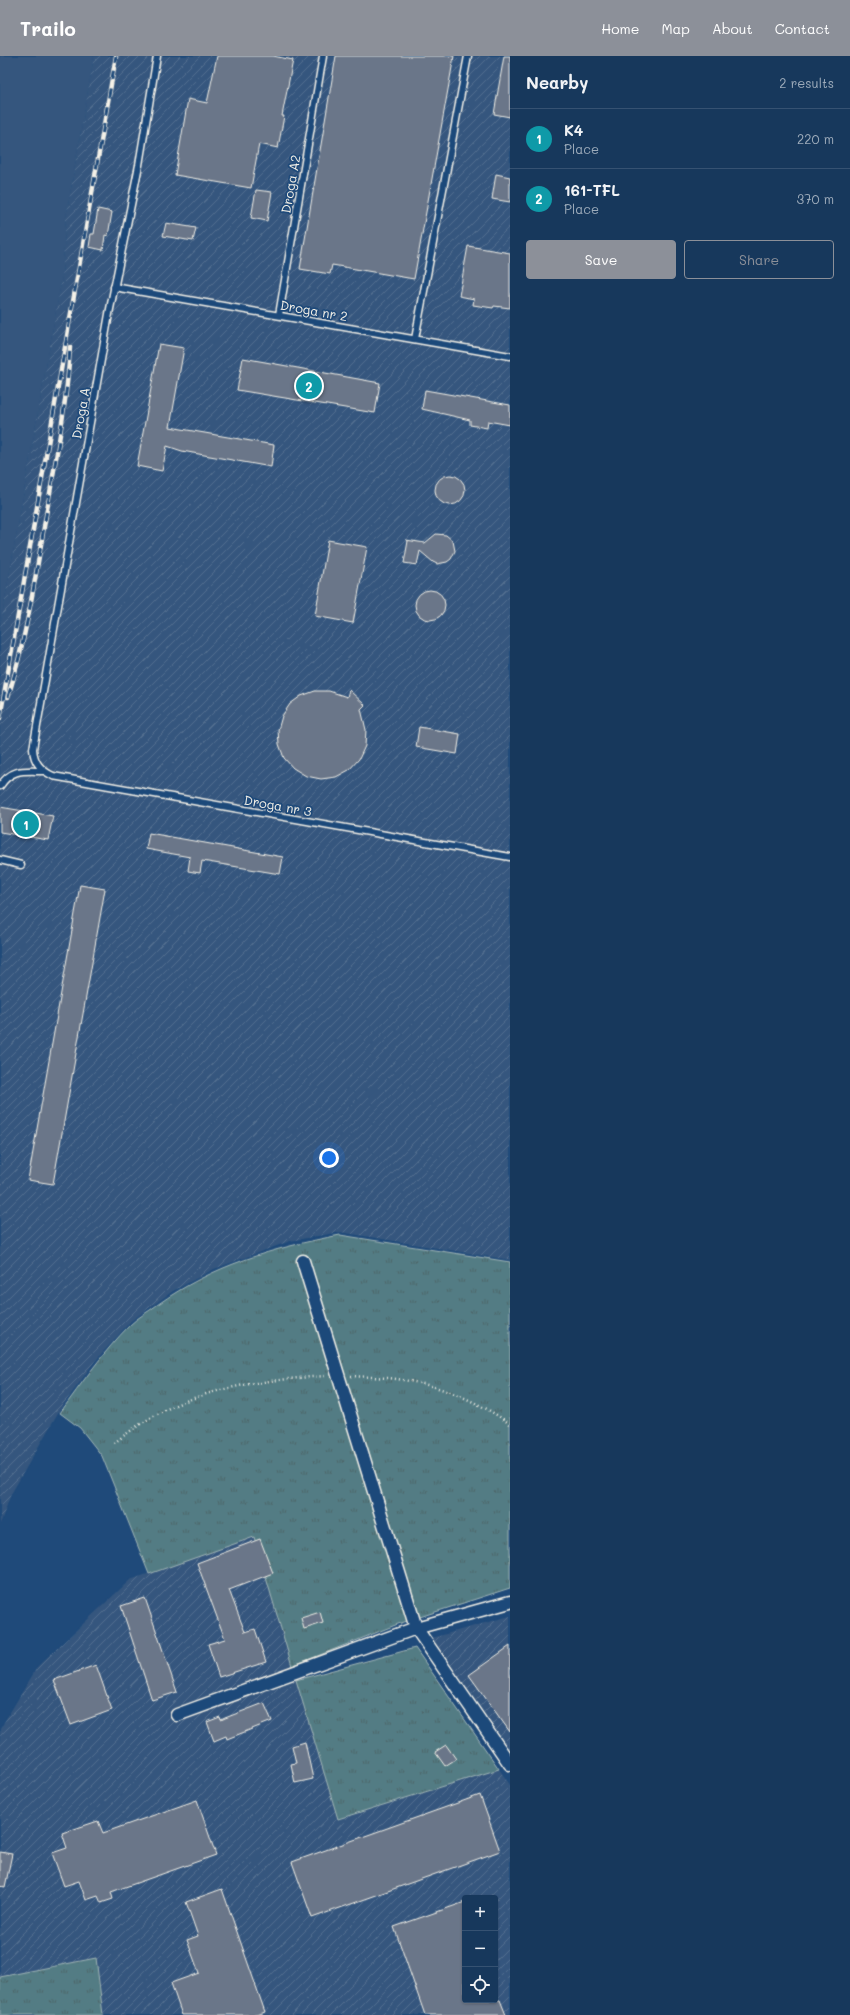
<!DOCTYPE html>
<html lang="en">
<head>
<meta charset="utf-8">
<style>
  body { margin:0; font-family:Mali,sans-serif; background:#244365; color:#f1f3f6 }
  .controls { position:absolute; right:12px; bottom:12px; display:grid; overflow:hidden; border-radius:4px; box-shadow:0 1px 3px #0004 }
  .controls button { width:36px; height:36px; display:grid; place-items:center; padding:0; border:0; border-bottom:1px solid #365272; background:#17385c; color:#f1f3f6; font:20px sans-serif }
  .you { position:absolute; left:329px; top:1102px; width:14px; height:14px; margin:-10px; border:3px solid #fff; border-radius:50%; background:#1a73e8; box-shadow:0 0 0 6px #1a73e833 }
  .badge { display:grid; place-items:center; width:26px; height:26px; border-radius:50%; background:#8c9099; color:#fff; font-size:13px; font-weight:700 }
  .pin { position:absolute; translate:-50% -50%; border:2px solid #fff; box-shadow:0 1px 4px #0006 }
  .list { margin:0; padding:0; list-style:none }
  h2 { display:flex; justify-content:space-between; align-items:center; height:52px; margin:0; padding:0 16px; font-size:17px }
  h2 small { font-size:13px; font-weight:400; color:#9eacbb }
  .list li { display:grid; grid-template-columns:26px 1fr auto; gap:12px; align-items:center; box-sizing:border-box; height:60px; padding:0 16px; border-top:1px solid #365272 }
  .list b { display:block; font-size:15px; white-space:nowrap }
  .list p { margin:0; font-size:13px; white-space:nowrap; color:#9eacbb }
  .list em { font-size:13px; font-style:normal; color:#9eacbb }
  .actions { display:flex; gap:8px; padding:12px 16px }
  .actions a { flex:1; padding:9px 0; border:1px solid #8c9099; border-radius:4px; text-align:center; font-size:14px; color:#8c9099 }
  .actions .main { background:#8c9099; color:#fff }
  .icon { flex:none; width:22px; height:22px; fill:none; stroke:currentColor; stroke-width:2; stroke-linecap:round; stroke-linejoin:round }
  .map { position:relative; flex:none; width:510px; height:1959px; overflow:hidden }
  header { display:flex; align-items:center; gap:24px; box-sizing:border-box; height:56px; padding:0 20px; background:#8c9099; color:#fff }
  header strong { font-size:19px }
  nav { display:flex; gap:22px; margin-inline-start:auto; font-size:14px }
  main { display:flex }
  aside { flex:1; background:#17385c }
  .map>svg:first-child { display:block }
</style>
</head>
<body>
<header>
<strong>Trailo</strong>
<nav><a>Home</a><a>Map</a><a>About</a><a>Contact</a></nav>
</header>
<main>
<div class="map">
<svg width="510" height="1959" viewBox="0 0 510 1959">
  <defs>
    <pattern id="industrial-furrows" width="10" height="10" patternUnits="userSpaceOnUse"><rect width="10" height="10" fill="#36577e"/><path d="M-1 1l2-2M0 10L10 0M9 11l2-2" fill="none" stroke="#547090"/></pattern>
    <pattern id="grass-tufts" width="24" height="20" patternUnits="userSpaceOnUse"><rect width="24" height="20" fill="#527c84"/><path d="M3 7l-1-3M5 7V3M7 7l1-3M15 17l-1-3M17 17v-4M19 17l1-3" fill="none" stroke="#4e6568"/></pattern>
  </defs>
  <rect width="100%" height="100%" fill="#1f4a7a"/>
  <filter id="ink" filterUnits="userSpaceOnUse"><feTurbulence type="fractalNoise" baseFrequency=".025" numOctaves="2"/><feDisplacementMap in="SourceGraphic" scale="8" xChannelSelector="R" yChannelSelector="G"/><feConvolveMatrix kernelMatrix="1 2 1 2 8 2 1 2 1" color-interpolation-filters="sRGB"/></filter>
  <g filter="url(#ink)">
    <polygon fill="#36577e" points="0,0 94,0 66,161 62,221 0,571"/>
    <g fill="url(#industrial-furrows)" fill-rule="evenodd">
      <polygon points="94,0 510,0 510,1204 340,1176 290,1185 214,1213 173,1235 131,1265 95,1305 59,1355 11,1438 0,1468 0,571 62,221 66,161"/>
      <path d="M 254,1481 L 338,1763 L 499,1713 L 510,1729 L 510,1959 L 103,1959 L 95,1902 L 0,1921 L 0,1673 L 38,1610 L 130,1524 ZM 465,1842 L 495,1842 L 495,1944 L 465,1944 Z"/>
      <polygon points="510,1560 510,1694 432,1582"/>
    </g>
    <g fill="url(#grass-tufts)" stroke="#a3b6b6">
      <path d="M 340,1179 L 510,1206 L 510,1532 L 398,1568 L 292,1610 L 254,1481 L 149,1518 L 102,1400 L 80,1372 L 60,1357 C 82,1327 103,1296 130,1269 C 138,1261 148,1256 157,1249 C 213,1209 273,1192 340,1179 Z"/>
      <polygon points="415,1592 499,1713 338,1763 296,1624"/>
      <polygon points="96,1902 103,1959 0,1959 0,1921"/>
    </g>
    <g fill="#6a7689" stroke="#f4f1e8">
      <polygon points="217,0 273,0 293,4 282,60 284,60 278,92 259,88 251,132 175,119 188,43 207,47"/>
      <polygon points="336,0 454,0 414,223 332,209 330,218 300,213"/>
      <polygon points="504,0 510,0 510,61 494,58"/>
      <polygon points="496,118 510,121 510,146 492,143"/>
      <polygon points="256,134 272,136 267,165 251,162"/>
      <polygon points="98,153 112,156 108,180 105,179 103,194 89,191 91,178 94,178"/>
      <polygon points="166,167 196,172 193,185 163,180"/>
      <polygon points="468,190 510,197 510,252 494,250 493,252 473,249 474,243 459,240"/>
      <polygon points="159,288 184,292 170,371 274,389 271,411 182,395 167,390 162,415 137,410"/>
      <polygon points="243,302 380,327 375,357 237,334"/>
      <polygon points="425,334 510,349 510,369 488,365 487,372 470,369 470,364 422,353"/>
      <circle cx="450" cy="434" r="15"/>
      <polygon points="436,478 446,479 453,485 455,495 451,503 447,506 437,508 433,506 420,495 417,509 404,507 408,485 406,484 425,487"/>
      <polygon points="328,484 367,491 353,567 315,560"/>
      <circle cx="430" cy="549" r="15"/>
      <polygon points="349,634 365,649 361,653 366,674 365,690 359,703 349,714 336,721 321,723 306,720 293,712 284,702 279,688 278,674 282,660 290,648 301,640 315,635 329,635 347,641"/>
      <polygon points="419,671 460,678 457,698 416,691"/>
      <polygon points="0,751 53,760 48,784 0,776"/>
      <polygon points="149,777 283,801 280,818 202,805 200,817 188,815 190,801 146,793"/>
      <polygon points="80,829 105,833 53,1128 28,1124"/>
      <polygon points="260,1483 273,1517 229,1534 245,1576 255,1573 266,1606 219,1621 208,1588 225,1583 197,1507"/>
      <polygon points="145,1542 177,1636 152,1644 121,1550"/>
      <polygon points="320,1556 323,1567 304,1573 301,1562"/>
      <polygon points="510,1590 510,1676 469,1619"/>
      <polygon points="96,1609 112,1654 71,1669 54,1624"/>
      <polygon points="264,1647 272,1665 227,1683 226,1680 214,1685 207,1666 220,1661 221,1664 225,1662"/>
      <polygon points="305,1686 313,1723 295,1727 291,1708 296,1707 292,1690"/>
      <polygon points="446,1689 456,1703 445,1710 435,1696"/>
      <polygon points="480,1739 500,1795 312,1862 292,1806"/>
      <polygon points="197,1744 216,1799 111,1836 113,1843 101,1847 98,1840 86,1844 79,1825 64,1830 52,1797 67,1792 62,1777 98,1765 103,1777"/>
      <polygon points="0,1796 12,1798 5,1831 0,1830"/>
      <polygon points="222,1833 265,1956 257,1959 182,1959 171,1927 199,1917 187,1884 198,1880 186,1846"/>
      <polygon points="465,1846 465,1944 500,1944 506,1959 425,1959 394,1871"/>
    </g>
    <g fill="none" stroke-linecap="round" stroke-linejoin="round">
      <g stroke="#f4f1e8" stroke-width="9">
        <g id="service">
          <path d="M 157,0 L 139,109 L 109,258 L 33,693 C 34,707 41,714 53,720 L 510,801"/>
          <polyline points="114,231 510,300"/>
          <polyline points="279,259 323,0"/>
          <polyline points="415,283 468,0"/>
          <path d="M 0,730 C 12,712 24,715 43,715"/>
          <polyline points="0,804 21,809"/>
        </g>
      </g>
      <g stroke="#f4f1e8" stroke-width="15">
        <g id="minor">
          <polyline points="510,1546 416,1572 510,1708"/>
          <polyline points="177,1659 416,1572 303,1205"/>
        </g>
      </g>
      <g stroke="#f4f1e8" stroke-width="2.5" stroke-dasharray="1 3" stroke-linecap="butt">
        <path d="M 351,1320 C 368,1321 386,1321 403,1324 C 442,1330 478,1345 510,1368"/>
        <path d="M 114,1387 C 125,1379 135,1371 147,1364 C 201,1331 264,1324 326,1320"/>
      </g>
      <use href="#service" stroke="#1f4a7a" stroke-width="6"/>
      <use href="#minor" stroke="#1f4a7a" stroke-width="12"/>
      <g stroke="#f4f1e8" stroke-width="4.5">
        <g id="rail">
          <path d="M 8,641 C 26,583 35,524 45,465 C 55,407 67,349 70,291"/>
          <polyline points="0,662 116,0"/>
        </g>
      </g>
      <use href="#rail" stroke="#1f4a7a" stroke-width="3" stroke-dasharray="9" stroke-linecap="butt"/>
    </g>
  </g>
  <g text-anchor="middle" dominant-baseline="central" stroke-width="3.5" stroke-linejoin="round" paint-order="stroke">
    <g font-size="13" fill="#f4f1e8" stroke="#1f4a7a">
      <text transform="translate(290 128) rotate(-80)">Droga A2</text>
      <text transform="translate(314 254) rotate(10)">Droga nr 2</text>
      <text transform="translate(80 357) rotate(-80)">Droga A</text>
      <text transform="translate(278 749) rotate(10)">Droga nr 3</text>
    </g>
  </g>
</svg>
<div class="controls">
<button>+</button>
<button>−</button>
<button><svg class="icon" aria-label="locate" viewBox="0 0 24 24"><circle cx="12" cy="12" r="6"/><path d="M12 2v4M12 18v4M2 12h4M18 12h4"/></svg></button>
</div>
<div class="you"></div>
<div class="pin badge" style="left:26px;top:768px;background:#0f9aa8">1</div>
<div class="pin badge" style="left:309px;top:330px;background:#0f9aa8">2</div>
</div>
<aside>
<h2>Nearby<small>2 results</small></h2>
<ul class="list">
<li><span class="badge" style="background:#0f9aa8">1</span><div><b>K4</b><p>Place</p></div><em>220 m</em></li>
<li><span class="badge" style="background:#0f9aa8">2</span><div><b>161-TFL</b><p>Place</p></div><em>370 m</em></li>
</ul>
<div class="actions"><a class="main">Save</a><a>Share</a></div>
</aside>
</main>
</body>
</html>
